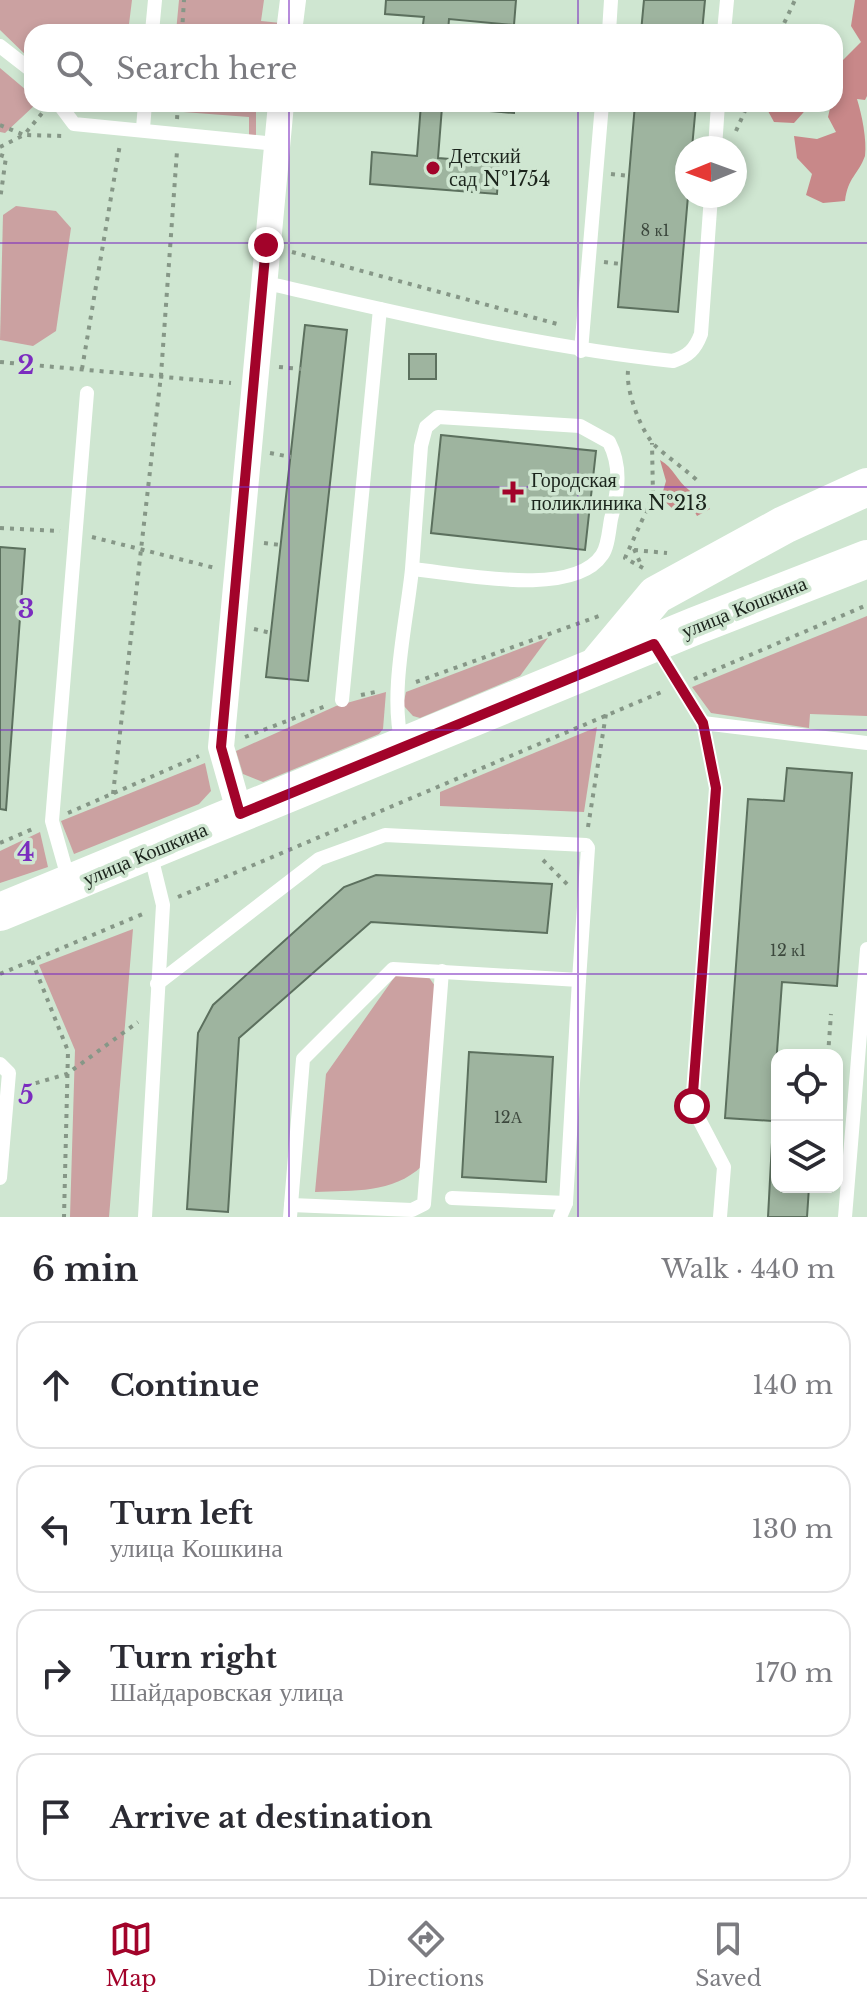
<!DOCTYPE html>
<html lang="en">
<head>
<meta charset="utf-8">
<style>
  body { margin:0; font-family:"Libre Baskerville",serif; background:#f7f7f7; color:#2b2b33 }
  .controls { position:absolute; right:24px; bottom:24px; display:grid; overflow:hidden; border-radius:16px; box-shadow:0 4px 12px #0003 }
  .controls button { width:72px; height:72px; display:grid; place-items:center; padding:0; border:0; border-bottom:2px solid #e1e1e2; background:#fff; color:#2b2b33; font:40px sans-serif }
  .compass { position:absolute; left:675px; top:136px; width:72px; height:72px; border-radius:50%; background:#fff; box-shadow:0 4px 12px #0003; rotate:269deg }
  .stop { position:absolute; width:24px; height:24px; margin:-18px; border:6px solid #a2032a; border-radius:50%; background:#fff }
  .stop.end { background:#a2032a; border-color:#fff; box-shadow:0 2px 8px #0008 }
  .list { margin:0; padding:0; list-style:none }
  h2 { display:flex; justify-content:space-between; align-items:center; height:104px; margin:0; padding:0 32px; font-size:34px }
  h2 small { font-size:26px; font-weight:400; color:#7c7c81 }
  .list li { display:grid; grid-template-columns:52px 1fr auto; gap:24px; align-items:center; box-sizing:border-box; height:128px; margin:0 16px 16px; padding:0 16px; border:2px solid #e1e1e2; border-radius:24px }
  .list b { display:block; font-size:30px; white-space:nowrap }
  .list p { margin:0; font-size:26px; white-space:nowrap; color:#7c7c81 }
  .list em { font-size:26px; font-style:normal; color:#7c7c81 }
  .icon { flex:none; width:44px; height:44px; fill:none; stroke:currentColor; stroke-width:2; stroke-linecap:round; stroke-linejoin:round }
  .map { position:relative; flex:none; width:867px; height:1217px; overflow:hidden }
  .search { position:absolute; background:#fff; box-shadow:0 4px 12px #0003; left:24px; right:24px; top:24px; height:88px; display:flex; align-items:center; gap:20px; box-sizing:border-box; padding:0 28px; border-radius:24px; color:#7c7c81; font-size:30px }
  .sheet { height:680px; background:#fff }
  nav { display:flex; justify-content:space-around; align-items:center; box-sizing:border-box; height:112px; border-top:2px solid #e1e1e2; background:#fff; font-size:22px; color:#7c7c81 }
  nav a { display:grid; justify-items:center; gap:4px }
  nav .on { color:#a2032a }
  .map>svg:first-child { display:block }
</style>
</head>
<body>
<div class="map">
<svg width="867" height="1217" viewBox="0 0 867 1217">
  <rect width="100%" height="100%" fill="#cfe6d1"/>
  <g fill="#cba1a1">
    <polygon points="0,0 132,0 129,24 121,32 32,32 32,61 0,30"/>
    <polygon points="179,0 264,0 261,21 291,24 290,32 176,32"/>
    <polygon points="0,68 32,95 32,104 36,104 5,133 0,132"/>
    <polygon points="171,104 256,104 256,136 249,135 249,117 170,111"/>
    <polygon points="16,206 56,211 71,228 56,331 33,346 0,340 3,215"/>
    <polygon points="867,616 867,716 810,714 809,728 711,713 692,687"/>
    <polygon points="548,638 520,676 420,718 413,716 403,705 406,692"/>
    <polygon points="386,692 383,729 379,734 263,782 243,774 236,751 336,706"/>
    <polygon points="597,727 584,812 440,806 440,792"/>
    <polygon points="205,763 211,791 199,804 74,854 61,821"/>
    <polygon points="40,832 48,867 0,883 0,851"/>
    <polygon points="133,929 109,1217 70,1217 75,1050 39,965"/>
    <path d="M 398,972 L 428,976 L 435,986 L 422,1166 C 392,1194 354,1190 315,1192 L 326,1074 Z"/>
  </g>
  <g fill="#c88889">
    <path d="M 855,0 L 867,0 L 867,96 L 865,100 L 857,99 C 862,115 867,140 865,156 C 858,175 848,177 845,201 L 823,203 L 806,195 L 812,174 L 797,158 L 794,136 L 817,139 L 836,132 L 828,117 L 831,104 L 835,104 L 835,68 L 861,42 L 851,26 Z"/>
    <polygon points="776,104 811,104 794,123 774,122 768,111"/>
    <path d="M 660,460 C 674,468 677,481 689,490 C 697,497 703,501 710,509 L 697,516 L 692,507 L 674,510 L 661,498 L 666,481 Z"/>
  </g>
  <g fill="#9eb49f" stroke="#5c705e" stroke-width="2">
    <polygon points="386,0 516,0 514,25 449,19 448,32 422,32 424,17 385,14"/>
    <polygon points="644,0 705,0 702,32 641,32"/>
    <polygon points="421,104 514,104 514,113 442,107 438,158 499,163 497,194 370,184 372,152 417,156"/>
    <polygon points="635,104 696,104 692,148 687,148 688,196 678,312 618,307"/>
    <polygon points="305,325 347,330 308,681 266,677"/>
    <rect x="409" y="354" width="27" height="25"/>
    <polygon points="441,435 596,451 585,550 431,533"/>
    <polygon points="0,547 25,549 6,810 0,809"/>
    <polygon points="787,768 852,773 837,986 782,982 772,1121 725,1118 748,799 784,801"/>
    <polygon points="376,875 552,884 547,933 371,922 239,1038 228,1212 187,1209 198,1033 213,1005 344,887"/>
    <polygon points="469,1052 553,1057 546,1182 462,1177"/>
    <polygon points="773,1124 777,1124 777,1187 809,1187 807,1217 768,1217"/>
  </g>
  <g fill="none" stroke-linecap="round" stroke-linejoin="round">
    <g stroke="#869787" stroke-width="4" stroke-dasharray="4 6" stroke-linecap="butt">
      <polyline points="182,32 184,0"/>
      <polyline points="780,32 795,0"/>
      <polyline points="177,119 178,104"/>
      <polyline points="0,125 24,135 43,112"/>
      <polyline points="736,131 748,104"/>
      <polyline points="0,147 24,135 63,136"/>
      <polyline points="0,155 6,157 0,200"/>
      <polyline points="611,174 629,176"/>
      <polyline points="292,252 561,325"/>
      <polyline points="604,262 621,264"/>
      <polyline points="0,362 231,383"/>
      <polyline points="279,367 301,369"/>
      <polyline points="82,369 120,144"/>
      <path d="M 628,371 C 626,390 639,425 651,441 C 655,448 689,472 699,482"/>
      <polyline points="270,453 291,457"/>
      <polyline points="0,528 60,531"/>
      <polyline points="92,537 215,568"/>
      <polyline points="264,543 281,545"/>
      <polyline points="634,549 642,567"/>
      <polyline points="634,550 667,553"/>
      <polyline points="643,568 625,558 653,496 652,443"/>
      <polyline points="254,629 271,633"/>
      <polyline points="694,679 867,605"/>
      <polyline points="416,682 599,616"/>
      <polyline points="361,695 380,691"/>
      <polyline points="245,737 326,706"/>
      <polyline points="113,794 161,375 177,151"/>
      <polyline points="68,813 199,756"/>
      <polyline points="588,827 606,714"/>
      <polyline points="0,843 35,828"/>
      <polyline points="543,860 568,885"/>
      <polyline points="178,897 664,691"/>
      <polyline points="32,961 68,1051 64,1217"/>
      <polyline points="0,974 145,913"/>
      <polyline points="828,1055 831,1014"/>
      <polyline points="26,1086 67,1074 138,1022"/>
    </g>
    <g stroke="#fff" stroke-width="14">
      <polyline points="152,32 155,0"/>
      <polyline points="609,32 611,0"/>
      <polyline points="724,32 727,0"/>
      <polyline points="0,46 32,71"/>
      <polyline points="59,104 74,124 276,144"/>
      <polyline points="143,128 145,104"/>
      <polyline points="715,148 718,104"/>
      <path d="M 262,282 C 398,313 533,346 673,361 C 688,356 695,350 701,334 L 711,196"/>
      <polyline points="581,351 602,104"/>
      <polyline points="655,645 703,723"/>
      <polyline points="342,700 380,309"/>
      <path d="M 402,743 C 389,694 407,620 412,569 C 457,573 573,599 602,555 C 608,547 609,530 611,519 C 618,492 622,467 609,442 L 580,426 L 438,417 L 426,427 L 421,446 L 412,569"/>
      <polyline points="69,881 52,821 87,393"/>
      <polyline points="157,984 319,859 385,835 586,845 588,848 579,980 393,969 303,1059 290,1217"/>
      <polyline points="0,1064 9,1073 0,1178"/>
      <polyline points="452,1198 566,1203"/>
      <polyline points="291,1205 412,1210 424,1204 442,971"/>
      <polyline points="145,1217 163,905 150,852"/>
      <polyline points="560,1217 566,1203 579,980"/>
      <polyline points="720,1217 724,1167 692,1106 716,788 703,723 867,743"/>
      <polyline points="845,1217 867,949"/>
    </g>
    <g stroke="#fff" stroke-width="26">
      <polyline points="289,32 293,0"/>
      <polyline points="240,814 221,747 281,104"/>
    </g>
    <g stroke="#fff" stroke-width="38">
      <polyline points="600,662 656,595 784,525 867,487"/>
      <polyline points="0,912 695,626 867,559"/>
    </g>
  </g>
  <g fill="none" stroke-linecap="round" stroke-linejoin="round">
    <polyline stroke="#a2032a" stroke-width="10" points="266,245 221,747 240,814 654,644 703,723 716,788 692,1106"/>
  </g>
  <path fill="none" stroke="#7b2cbf" stroke-width="2" stroke-opacity="0.55" d="M 289,0 L 289,32M 578,0 L 578,32M 289,104 L 289,1217M 578,104 L 578,1217M 0,243 L 867,243M 0,487 L 867,487M 0,730 L 867,730M 0,974 L 867,974"/>
  <g fill="#a2032a" stroke="#cfe6d1" stroke-width="3">
    <circle cx="433" cy="168" r="8"/>
    <path d="M509 480h8v8h8v8h-8v8h-8v-8h-8v-8h8z"/>
  </g>
  <g text-anchor="middle" dominant-baseline="central" stroke-width="7" stroke-linejoin="round" paint-order="stroke">
    <g font-size="16" fill="#3c483d">
      <text x="655" y="230">8 к1</text>
      <text x="788" y="950">12 к1</text>
      <text x="508" y="1117">12А</text>
    </g>
    <g font-size="20" fill="#1b241c" stroke="#cfe6d1" text-anchor="start">
      <text x="449" y="156">Детский<tspan x="449" dy="23">сад №1754</tspan></text>
      <text x="531" y="480">Городская<tspan x="531" dy="23">поликлиника №213</tspan></text>
    </g>
    <g font-size="20" fill="#1b241c" stroke="#cfe6d1">
      <text transform="translate(744 607) rotate(-22)">улица Кошкина</text>
      <text transform="translate(145 854) rotate(-23)">улица Кошкина</text>
    </g>
  </g>
  <g font-size="26" text-anchor="middle" font-weight="bold" fill="#7b2cbf" stroke="#cfe6d1" stroke-width="7" stroke-linejoin="round" paint-order="stroke">
    <text x="26" y="374">2</text>
    <text x="26" y="618">3</text>
    <text x="26" y="861">4</text>
    <text x="26" y="1104">5</text>
  </g>
</svg>
<div class="controls">
<button><svg class="icon" aria-label="locate" viewBox="0 0 24 24"><circle cx="12" cy="12" r="6"/><path d="M12 2v4M12 18v4M2 12h4M18 12h4"/></svg></button>
<button><svg class="icon" aria-label="layers" viewBox="0 0 24 24"><path d="M12 4l9 5-9 5-9-5zM3 14l9 5 9-5"/></svg></button>
</div>
<svg class="compass" viewBox="-18 -18 36 36"><path d="M0-13l5 13h-10z" fill="#e53935"/><path d="M0 13l5-13h-10z" fill="#7c7c81"/></svg>
<div class="stop" style="left:692px;top:1106px"></div>
<div class="stop end" style="left:266px;top:245px"></div>
<div class="search"><svg class="icon" aria-label="search" viewBox="0 0 24 24"><circle cx="10" cy="10" r="6"/><path d="M15 15l6 6"/></svg>Search here</div>
</div>
<section class="sheet">
<h2>6 min<small>Walk · 440 m</small></h2>
<ul class="list">
<li><svg class="icon" aria-label="ahead" viewBox="0 0 24 24"><path d="M12 20V5M6 11l6-6 6 6"/></svg><div><b>Continue</b></div><em>140 m</em></li>
<li><svg class="icon" aria-label="left" viewBox="0 0 24 24"><path d="M17 20v-9H6M10 6l-5 5 5 5"/></svg><div><b>Turn left</b><p>улица Кошкина</p></div><em>130 m</em></li>
<li><svg class="icon" aria-label="right" viewBox="0 0 24 24"><path d="M7 20v-9h11M14 6l5 5-5 5"/></svg><div><b>Turn right</b><p>Шайдаровская улица</p></div><em>170 m</em></li>
<li><svg class="icon" aria-label="arrive" viewBox="0 0 24 24"><path d="M6 21V4h12l-3 4 3 4H6"/></svg><div><b>Arrive at destination</b></div></li>
</ul>
</section>
<nav>
<a class="on"><svg class="icon" aria-label="map" viewBox="0 0 24 24"><path d="M3 6l6-2 6 2 6-2v14l-6 2-6-2-6 2zM9 4v14M15 6v14"/></svg>Map</a>
<a><svg class="icon" aria-label="directions" viewBox="0 0 24 24"><path d="M12 3l9 9-9 9-9-9zM9 14v-3h6M13 9l2 2-2 2"/></svg>Directions</a>
<a><svg class="icon" aria-label="saved" viewBox="0 0 24 24"><path d="M7 4h10v16l-5-4-5 4z"/></svg>Saved</a>
</nav>
</body>
</html>
